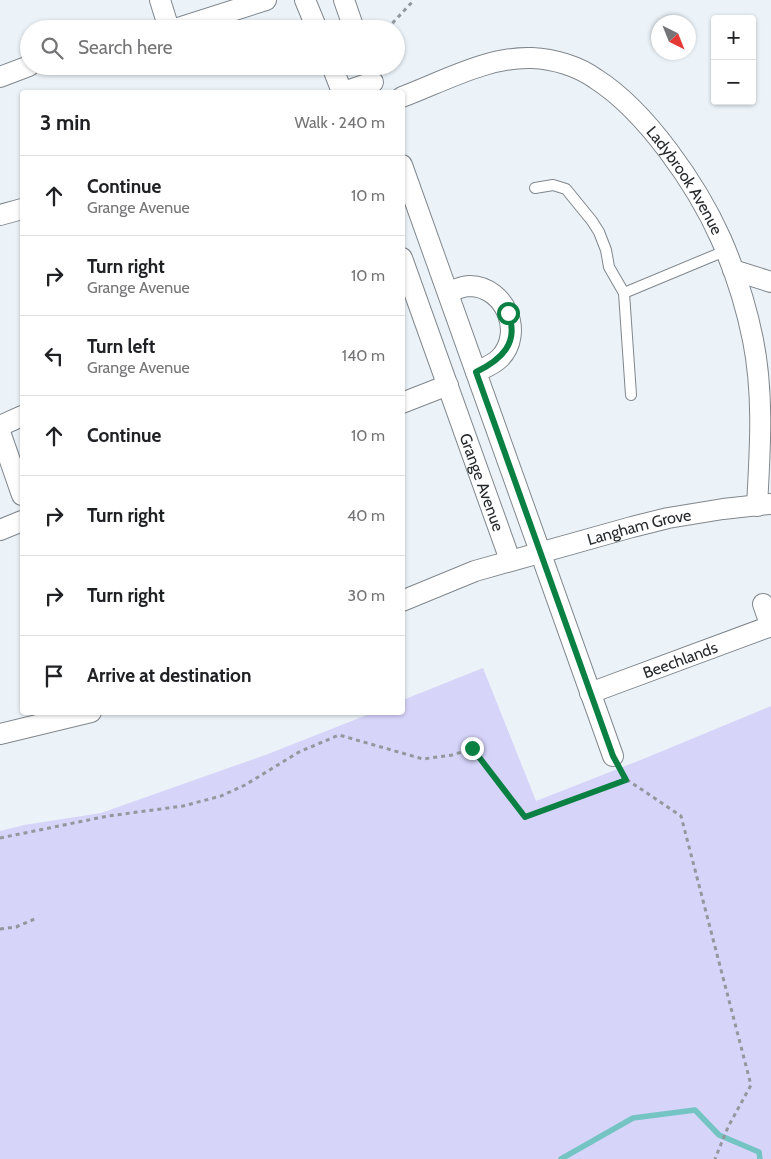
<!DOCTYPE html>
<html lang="en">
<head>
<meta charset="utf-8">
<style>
  body { margin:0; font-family:Cabin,sans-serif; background:#f2f2f2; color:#202124 }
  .controls { position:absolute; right:15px; top:15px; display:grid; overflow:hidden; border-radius:5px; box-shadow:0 1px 4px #0004 }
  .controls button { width:45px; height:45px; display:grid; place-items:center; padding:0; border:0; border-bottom:1px solid #e0e0e0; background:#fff; color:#202124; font:25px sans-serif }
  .compass { position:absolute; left:651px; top:15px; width:45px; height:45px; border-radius:50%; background:#fff; box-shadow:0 1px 4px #0004; rotate:137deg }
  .stop { position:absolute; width:15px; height:15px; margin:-11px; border:4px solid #0b8043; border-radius:50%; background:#fff }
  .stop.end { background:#0b8043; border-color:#fff; box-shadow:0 1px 5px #0008 }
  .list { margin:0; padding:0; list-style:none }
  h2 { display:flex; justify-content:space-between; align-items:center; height:65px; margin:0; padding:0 20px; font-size:21px }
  h2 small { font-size:16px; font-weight:400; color:#757577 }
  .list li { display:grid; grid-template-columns:32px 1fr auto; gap:15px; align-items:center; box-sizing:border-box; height:80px; padding:0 20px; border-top:1px solid #e0e0e0 }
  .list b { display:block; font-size:19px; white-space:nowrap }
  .list p { margin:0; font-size:16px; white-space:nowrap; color:#757577 }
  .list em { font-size:16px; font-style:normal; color:#757577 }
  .icon { flex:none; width:28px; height:28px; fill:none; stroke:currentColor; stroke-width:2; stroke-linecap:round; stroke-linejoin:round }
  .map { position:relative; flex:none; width:771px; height:1159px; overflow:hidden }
  .search { position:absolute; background:#fff; box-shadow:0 1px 4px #0004; left:20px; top:20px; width:385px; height:55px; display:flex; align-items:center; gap:12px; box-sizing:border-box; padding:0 18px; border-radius:28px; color:#757577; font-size:19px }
  .panel { position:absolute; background:#fff; box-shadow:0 1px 4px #0004; left:20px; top:90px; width:385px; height:625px; border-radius:5px }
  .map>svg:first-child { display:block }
</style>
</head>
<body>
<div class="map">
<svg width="771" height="1159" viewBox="0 0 771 1159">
  <rect width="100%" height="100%" fill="#ebf3f9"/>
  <polygon fill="#d6d4f9" points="483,668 536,801 643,759 771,706 771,1159 0,1159 0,831 24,825 101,813 268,754 372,713 402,712 403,700"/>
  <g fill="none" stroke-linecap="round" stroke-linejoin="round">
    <polyline stroke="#74c4c3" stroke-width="5.5" points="561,1159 633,1118 695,1110 719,1135 759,1152 760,1159"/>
    <g stroke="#80878d" stroke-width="12">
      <g id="service">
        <polyline points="535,188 553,185 566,189 592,221 599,232 606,250 609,267 624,293 631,395"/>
        <polyline points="624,293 725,251"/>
      </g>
    </g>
    <g stroke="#80878d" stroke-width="22">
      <g id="minor">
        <polyline points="160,0 169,29"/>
        <polyline points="305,0 317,29"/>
        <polyline points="344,0 354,29"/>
        <polyline points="175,29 266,0"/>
        <polyline points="332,66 342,92"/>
        <polyline points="0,77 29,66"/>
        <polyline points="344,92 373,82"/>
        <path id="s1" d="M 402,97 C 442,82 489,56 532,58 C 554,59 578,66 596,79 C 646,111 697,185 721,239 C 735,271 746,305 753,340 C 764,395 760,450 757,506"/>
        <polyline points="402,165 613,756"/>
        <polyline points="0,215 22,209"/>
        <path id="s2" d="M 402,258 L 510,560"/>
        <polyline points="733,270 771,282"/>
        <path d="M 448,292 C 455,290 462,286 470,286 C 506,287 524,333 500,358 C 493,365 484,368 476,372"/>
        <polyline points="402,403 448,385"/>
        <polyline points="0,426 22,416"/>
        <polyline points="0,432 22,495"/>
        <polyline points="0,530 22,521"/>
        <path id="s3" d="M 402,601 L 475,571 L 632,527 L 668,518 L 723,509 L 769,504"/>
        <polyline points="763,604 771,627"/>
        <path id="s4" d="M 590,693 L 771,626"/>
        <polyline points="0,734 91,712"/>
      </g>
    </g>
    <g stroke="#93989d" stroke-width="3" stroke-dasharray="4 4" stroke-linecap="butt">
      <polyline points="387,29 414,0"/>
      <polyline points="622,773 626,779 681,816 751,1085 728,1127 715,1159"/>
      <polyline points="0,838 108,816 183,806 221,796 245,785 299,752 339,735 423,759 452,755 472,749 525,817 626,779"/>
      <polyline points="0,929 16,927 37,918"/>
    </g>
    <use href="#service" stroke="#fff" stroke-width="10"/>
    <use href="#minor" stroke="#fff" stroke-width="20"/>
  </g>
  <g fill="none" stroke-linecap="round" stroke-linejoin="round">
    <path stroke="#0b8043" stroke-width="6" d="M 472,748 L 525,817 L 626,780 L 613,756 L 476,372 C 501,360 520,343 508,313"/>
  </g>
  <g text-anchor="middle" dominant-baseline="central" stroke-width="4" stroke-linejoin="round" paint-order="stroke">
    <g font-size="16" fill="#26292c" stroke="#fff">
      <text stroke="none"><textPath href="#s1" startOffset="341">Ladybrook Avenue</textPath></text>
      <text stroke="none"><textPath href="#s2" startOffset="238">Grange Avenue</textPath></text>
      <text stroke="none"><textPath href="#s3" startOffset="249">Langham Grove</textPath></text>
      <text stroke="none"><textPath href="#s4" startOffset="96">Beechlands</textPath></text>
    </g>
  </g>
</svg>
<div class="controls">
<button>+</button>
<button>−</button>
</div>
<svg class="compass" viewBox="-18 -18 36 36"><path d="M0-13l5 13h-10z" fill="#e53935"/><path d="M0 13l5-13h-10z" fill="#757577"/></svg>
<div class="stop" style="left:508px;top:313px"></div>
<div class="stop end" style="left:472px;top:748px"></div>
<div class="search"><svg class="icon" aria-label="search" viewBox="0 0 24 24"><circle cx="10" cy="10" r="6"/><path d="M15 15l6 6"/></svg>Search here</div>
<section class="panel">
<h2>3 min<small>Walk · 240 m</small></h2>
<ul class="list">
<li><svg class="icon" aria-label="ahead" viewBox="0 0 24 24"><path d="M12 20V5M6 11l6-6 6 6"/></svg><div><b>Continue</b><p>Grange Avenue</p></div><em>10 m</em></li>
<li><svg class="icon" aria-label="right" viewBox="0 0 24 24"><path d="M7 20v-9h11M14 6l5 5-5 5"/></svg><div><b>Turn right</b><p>Grange Avenue</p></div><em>10 m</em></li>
<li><svg class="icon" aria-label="left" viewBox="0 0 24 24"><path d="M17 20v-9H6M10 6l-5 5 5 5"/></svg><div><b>Turn left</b><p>Grange Avenue</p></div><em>140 m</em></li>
<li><svg class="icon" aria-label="ahead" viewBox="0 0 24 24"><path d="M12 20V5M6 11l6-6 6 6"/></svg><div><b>Continue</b></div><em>10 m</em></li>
<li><svg class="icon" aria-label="right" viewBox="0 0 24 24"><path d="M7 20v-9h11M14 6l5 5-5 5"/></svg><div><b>Turn right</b></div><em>40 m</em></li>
<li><svg class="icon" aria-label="right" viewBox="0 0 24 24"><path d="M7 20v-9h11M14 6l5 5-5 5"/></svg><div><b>Turn right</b></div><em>30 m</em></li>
<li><svg class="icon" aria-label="arrive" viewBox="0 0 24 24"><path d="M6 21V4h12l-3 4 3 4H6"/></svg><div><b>Arrive at destination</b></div></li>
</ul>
</section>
</div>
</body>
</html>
